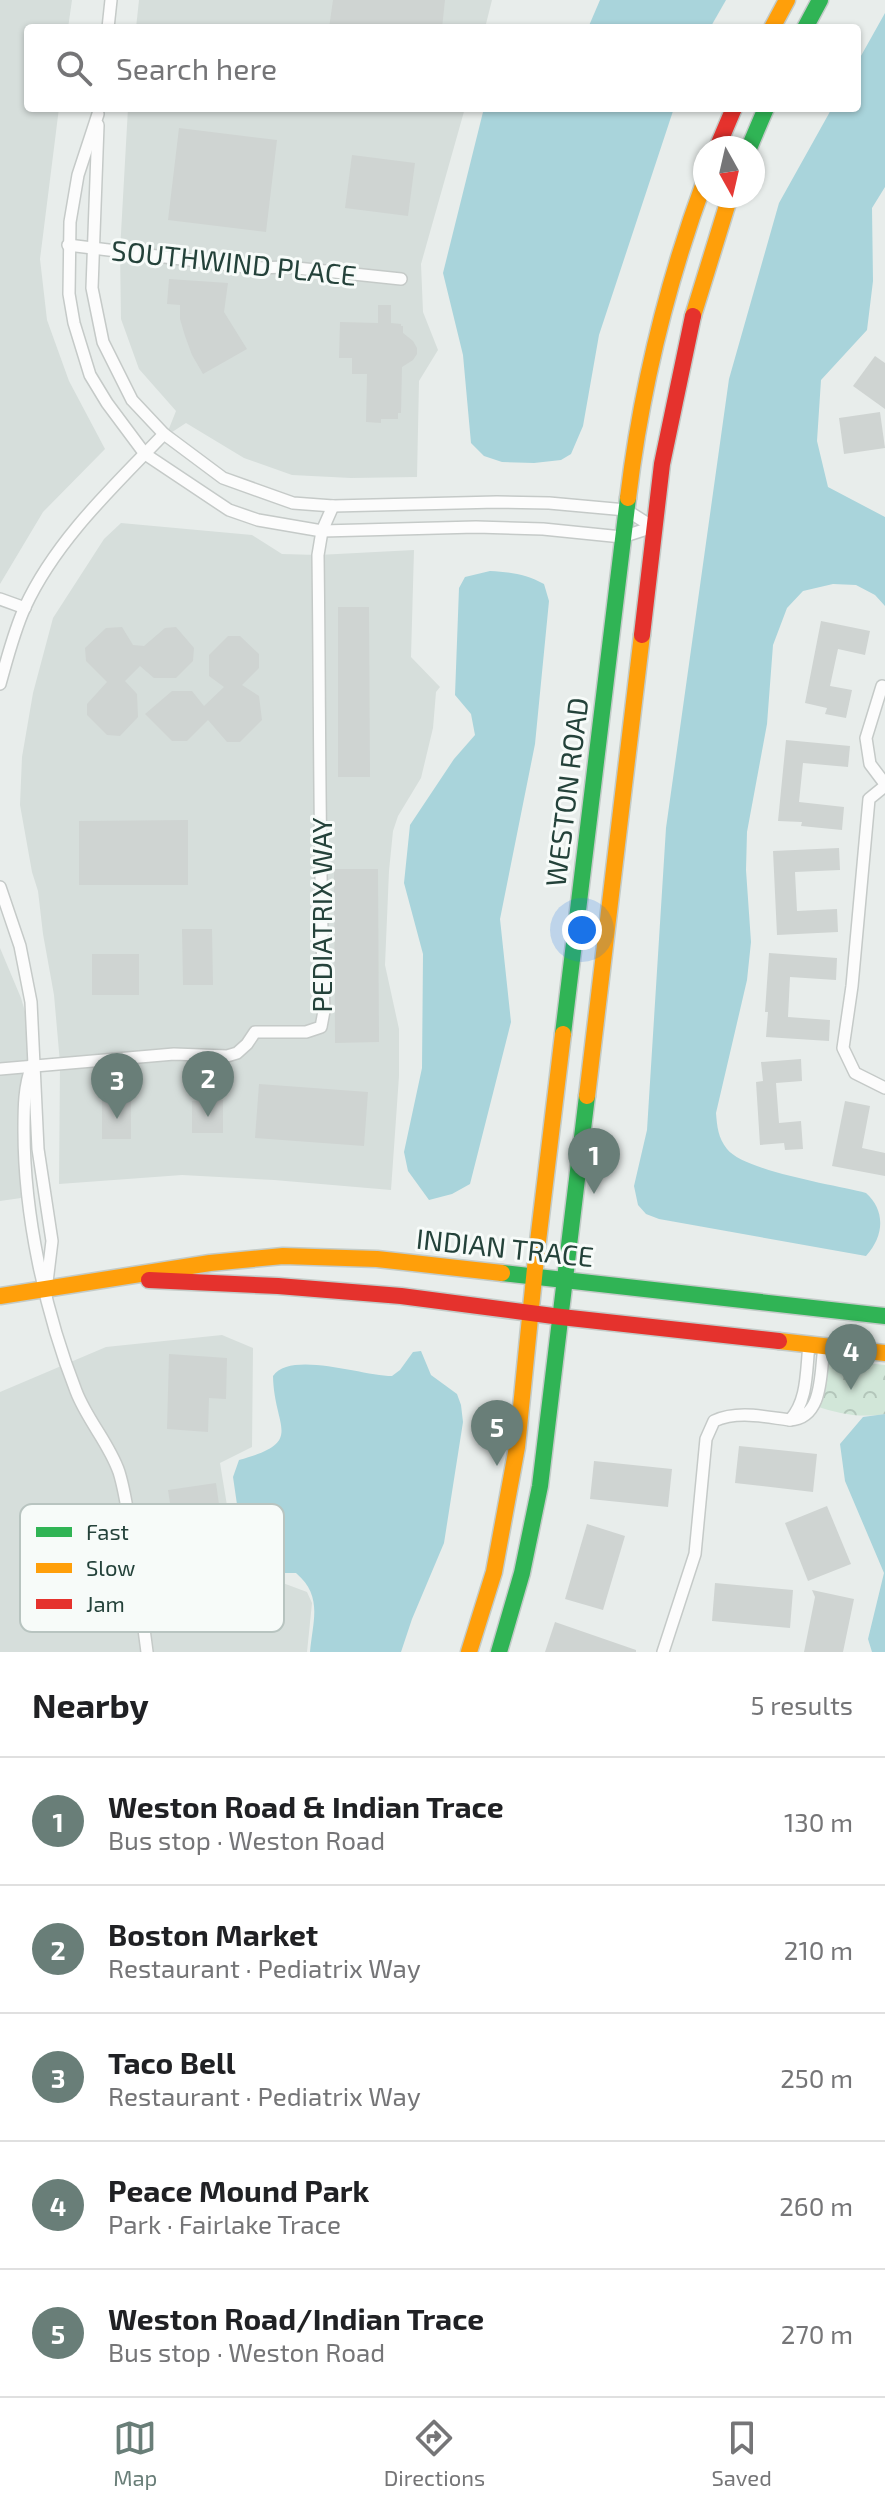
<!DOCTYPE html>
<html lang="en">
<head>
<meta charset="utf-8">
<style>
  body { margin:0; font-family:"Exo 2",sans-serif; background:#f2f2f2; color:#202124 }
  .compass { position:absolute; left:693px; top:136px; width:72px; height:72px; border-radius:50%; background:#fff; box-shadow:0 2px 6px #0004; rotate:172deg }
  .you { position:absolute; left:582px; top:930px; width:28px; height:28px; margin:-20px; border:6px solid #fff; border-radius:50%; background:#1a73e8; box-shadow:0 0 0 12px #1a73e833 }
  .badge { display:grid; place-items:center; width:52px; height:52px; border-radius:50%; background:#697e78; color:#fff; font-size:26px; font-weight:700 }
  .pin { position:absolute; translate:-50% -66px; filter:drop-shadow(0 2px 4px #0008) }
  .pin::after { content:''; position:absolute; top:42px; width:28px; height:24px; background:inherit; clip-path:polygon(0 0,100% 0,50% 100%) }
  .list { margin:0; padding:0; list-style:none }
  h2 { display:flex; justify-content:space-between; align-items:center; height:104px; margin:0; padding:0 32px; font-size:34px }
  h2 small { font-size:26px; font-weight:400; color:#757577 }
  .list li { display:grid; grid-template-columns:52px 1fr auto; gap:24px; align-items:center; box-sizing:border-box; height:128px; padding:0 32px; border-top:2px solid #e0e0e0 }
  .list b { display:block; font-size:30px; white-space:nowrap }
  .list p { margin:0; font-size:26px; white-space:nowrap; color:#757577 }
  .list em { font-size:26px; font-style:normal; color:#757577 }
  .icon { flex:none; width:44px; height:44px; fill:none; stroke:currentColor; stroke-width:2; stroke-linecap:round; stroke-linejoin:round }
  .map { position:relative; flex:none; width:885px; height:1652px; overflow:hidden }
  .search { position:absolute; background:#fff; box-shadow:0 2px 6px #0004; left:24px; right:24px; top:24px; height:88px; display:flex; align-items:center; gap:20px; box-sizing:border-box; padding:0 28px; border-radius:8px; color:#757577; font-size:30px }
  .sheet { height:744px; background:#fff }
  nav { display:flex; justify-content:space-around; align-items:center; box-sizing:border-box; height:112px; border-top:2px solid #e0e0e0; background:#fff; font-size:22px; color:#757577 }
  nav a { display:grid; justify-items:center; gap:4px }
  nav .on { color:#697e78 }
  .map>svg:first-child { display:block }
</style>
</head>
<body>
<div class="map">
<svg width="885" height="1652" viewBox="0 0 885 1652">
  <defs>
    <pattern id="park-crowns" width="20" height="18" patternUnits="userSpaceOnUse" patternTransform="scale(2)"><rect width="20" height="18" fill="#d1e6d8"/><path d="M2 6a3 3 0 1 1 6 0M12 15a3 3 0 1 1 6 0" fill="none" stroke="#b3c6ba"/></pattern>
  </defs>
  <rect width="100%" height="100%" fill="#e8edeb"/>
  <g fill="#d6dedb">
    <polygon points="0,0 72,0 68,28 28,28 28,108 59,108 40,259 47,320 69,381 105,449 43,512 0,584"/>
    <polygon points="139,0 492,0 485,28 136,28"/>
    <polygon points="128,108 465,108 421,264 423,312 438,350 419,381 417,477 351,478 292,475 244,458 186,423 166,436 176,411 139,369 121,319 120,251"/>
    <polygon points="121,523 252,535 282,554 318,555 414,550 411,657 440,687 436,692 433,728 421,778 398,816 393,831 389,871 385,965 399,1029 399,1076 391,1190 274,1180 182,1175 59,1184 60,1063 54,995 43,934 38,891 32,872 20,805 22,757 33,693 53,618 104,539"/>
    <polygon points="0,948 21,998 32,1035 26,1082 28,1197 0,1201"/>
    <polygon points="222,1335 253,1348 252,1447 220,1463 237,1566 307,1592 312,1603 307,1652 0,1652 0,1392 106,1347"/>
  </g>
  <path fill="url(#park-crowns)" d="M 836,1360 L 885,1365 L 885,1414 C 859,1418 840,1414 815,1406 C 819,1390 819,1367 836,1360 Z"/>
  <g fill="#a9d4db">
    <polygon points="600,0 726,0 710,28 588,28"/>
    <path d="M 885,13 L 885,187 L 872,208 L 873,281 L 867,330 L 821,380 L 817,441 L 828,487 L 885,517 L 885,606 L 875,595 L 856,585 L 833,584 L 803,591 L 787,608 L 773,645 L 767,724 L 747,832 L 746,870 L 751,942 L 747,980 L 716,1113 C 717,1126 718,1138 727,1149 C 744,1171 835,1185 866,1193 C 885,1210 885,1235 866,1256 L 659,1219 L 646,1214 L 638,1205 L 634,1186 L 647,1130 L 666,828 L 729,379 L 779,203 L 832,108 L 857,108 L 857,63 Z"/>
    <polygon points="484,108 674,108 599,335 583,426 571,454 561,460 534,463 502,462 484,456 471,443 463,355 443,273"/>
    <path d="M 490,571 C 510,572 526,574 544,584 L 549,601 L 535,744 L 500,919 L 511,1022 L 470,1184 L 452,1194 L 429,1200 L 408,1171 L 404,1152 L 422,1068 L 423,954 L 404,883 L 410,825 L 454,759 L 475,735 L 471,714 L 455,695 L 459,588 L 465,577 Z"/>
    <path d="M 421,1351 L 431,1375 L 457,1394 L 461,1405 L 463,1422 L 444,1543 L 412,1619 L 401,1652 L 310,1652 C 313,1620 323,1596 296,1573 L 263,1573 L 245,1559 L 233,1477 L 239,1460 C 306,1442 274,1429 273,1376 C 291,1350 363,1376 392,1376 L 400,1370 L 413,1352 Z"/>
    <polygon points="885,1414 885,1652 872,1652 868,1639 884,1573 845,1481 840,1444 863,1417"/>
  </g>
  <g fill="#cfd4d2">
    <polygon points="333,0 445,0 442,28 329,28"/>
    <polygon points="179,128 277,140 266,232 168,220"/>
    <polygon points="352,155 415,163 408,216 345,208"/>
    <polygon points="169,279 228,283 224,312 247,349 203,374 192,355 185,336 180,319 180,305 167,304"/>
    <polygon points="378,305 391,305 391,323 401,324 401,326 403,326 403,333 413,341 417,348 417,354 413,360 402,367 401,413 398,413 398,419 381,419 381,423 366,422 367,374 352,374 352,358 339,358 340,322 378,323"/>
    <polygon points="875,356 885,363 885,409 853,386"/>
    <polygon points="880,412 885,448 844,454 839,418"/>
    <polygon points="338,607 369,607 370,777 338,777"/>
    <polygon points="821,621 870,631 865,655 838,649 830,686 852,690 846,718 825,714 827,708 805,703"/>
    <polygon points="122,627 133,645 144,646 165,628 176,627 194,648 193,661 176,678 154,678 140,666 125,681 137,694 138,717 120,736 107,735 87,715 87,704 107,682 86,661 85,648 106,628"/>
    <polygon points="228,636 240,636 259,654 259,668 242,685 259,696 262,720 240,742 227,742 208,720 187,741 172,741 145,714 172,691 192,691 204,706 224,687 209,676 209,655"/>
    <polygon points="786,740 850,746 848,767 803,763 799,802 844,807 842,830 801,826 802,822 778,821"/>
    <polygon points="188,820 188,885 79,885 79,821"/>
    <polygon points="839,848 840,870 795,872 797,911 837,909 838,932 777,935 773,851"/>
    <polygon points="334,869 378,869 379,1042 335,1043"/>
    <polygon points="182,929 212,929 213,985 183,985"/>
    <polygon points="769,953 837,958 836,980 790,977 788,1017 830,1020 829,1041 766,1037 768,1012 765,1012"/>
    <rect x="92" y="954" width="47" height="41"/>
    <polygon points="801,1059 802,1081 776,1083 779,1123 801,1121 803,1149 785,1150 784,1143 760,1145 756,1082 763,1081 761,1062"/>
    <polygon points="259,1084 368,1092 364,1146 255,1138"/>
    <rect x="102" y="1098" width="29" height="41"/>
    <polygon points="223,1100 223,1133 192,1133 192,1101"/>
    <polygon points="845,1101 870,1106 862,1148 885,1153 885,1176 832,1166"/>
    <polygon points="169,1354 227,1358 226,1399 209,1398 208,1432 167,1429"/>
    <polygon points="739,1446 817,1454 813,1492 735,1483"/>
    <polygon points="594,1461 672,1469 668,1507 590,1499"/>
    <polygon points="216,1483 228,1568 181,1576 168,1490"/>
    <polygon points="827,1506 851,1564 808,1581 785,1523"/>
    <polygon points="587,1524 625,1536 603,1610 565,1599"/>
    <polygon points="715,1583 793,1590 790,1628 712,1621"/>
    <polygon points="812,1590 854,1599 843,1652 804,1652 815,1597"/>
    <polygon points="555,1622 636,1650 636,1652 545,1652"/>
  </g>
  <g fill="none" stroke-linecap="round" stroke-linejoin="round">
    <g stroke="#c5cac8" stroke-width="14">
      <g id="street">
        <polyline points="108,28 111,0"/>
        <polyline points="98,114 78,175 70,222 69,294 74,323 90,375 107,403 145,454 229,510 258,520 322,531 476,527 543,529 622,537 653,527"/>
        <polyline points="98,125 92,288 103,342 132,400 164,434 223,478 293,503 333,506 497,502 549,503 626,510 653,527"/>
        <polyline points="68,245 254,268 287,267 401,279"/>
        <polyline points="0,599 25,608"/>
        <path d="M 0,684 C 7,659 14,631 25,607 C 56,540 113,487 164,434"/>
        <polyline points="882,686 866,738 870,764 885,784"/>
        <polyline points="885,786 869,799 852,986 843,1048 855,1073 885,1088"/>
        <polyline points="0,887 20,946 31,1002 38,1149 52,1241 47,1282"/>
        <path d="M 32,1065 C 24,1087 24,1107 24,1130 C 24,1215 45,1312 76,1391 C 87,1420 109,1443 119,1472 C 127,1498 130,1528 134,1556 C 138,1588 143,1620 147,1652"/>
        <path d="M 0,1069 L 174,1054 L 227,1056 L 237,1053 L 247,1044 L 255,1032 L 306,1032 L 321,1027 L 324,1011 C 319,859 320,707 318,555 L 322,531 L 333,506"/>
        <path d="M 809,1345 C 806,1370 808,1401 790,1420 C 824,1418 820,1372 824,1347"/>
        <path d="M 663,1652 L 695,1554 L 706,1439 L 714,1421 C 738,1410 765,1417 790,1420"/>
      </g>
    </g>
    <g stroke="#c3cbc8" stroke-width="19">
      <g id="fast">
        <polyline points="805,28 820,0"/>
        <polyline points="749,148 766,108"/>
        <polyline points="563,1034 628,498"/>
        <polyline points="502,1273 885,1316"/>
        <polyline points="499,1652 522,1573 540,1486 587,1096"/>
      </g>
    </g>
    <g stroke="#c3cbc8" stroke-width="19">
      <g id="slow">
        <polyline points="772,28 787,0"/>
        <polyline points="693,316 730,196"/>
        <path d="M 628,498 C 641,390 667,283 705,180"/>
        <polyline points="587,1096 642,635"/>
        <polyline points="0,1296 210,1263 283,1256 377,1259 502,1273"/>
        <polyline points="779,1341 885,1353"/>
        <polyline points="469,1652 494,1572 517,1447 536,1258 563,1034"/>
      </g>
    </g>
    <g stroke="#c3cbc8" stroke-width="19">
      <g id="jam">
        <polyline points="717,148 734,108"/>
        <polyline points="642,635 662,464 693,316"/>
        <polyline points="149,1280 278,1286 401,1296 561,1317 779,1341"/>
      </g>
    </g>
    <use href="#street" stroke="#fcfcfc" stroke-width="11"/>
    <use href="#fast" stroke="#30b455" stroke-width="16"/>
    <use href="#slow" stroke="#ff9f0a" stroke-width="16"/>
    <use href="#jam" stroke="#e5322d" stroke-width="16"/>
  </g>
  <g text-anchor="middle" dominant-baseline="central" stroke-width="6" stroke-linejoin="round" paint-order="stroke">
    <g font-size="28" fill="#24423a" stroke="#f7fbf9">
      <text transform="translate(234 262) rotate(6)">SOUTHWIND PLACE</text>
      <text transform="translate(566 792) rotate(-83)">WESTON ROAD</text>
      <text transform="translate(321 915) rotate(-90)">PEDIATRIX WAY</text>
      <text transform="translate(505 1247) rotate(6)">INDIAN TRACE</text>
    </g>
  </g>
  <rect x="20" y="1504" width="264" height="128" rx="12" fill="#f7fbf9" stroke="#b8c4c0" stroke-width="2"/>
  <rect x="36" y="1527" width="36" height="10" fill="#30b455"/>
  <rect x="36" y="1563" width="36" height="10" fill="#ff9f0a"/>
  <rect x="36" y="1599" width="36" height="10" fill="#e5322d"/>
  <g font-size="22" fill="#24423a">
    <text x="86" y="1540">Fast</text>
    <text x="86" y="1576">Slow</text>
    <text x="86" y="1612">Jam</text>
  </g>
</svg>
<svg class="compass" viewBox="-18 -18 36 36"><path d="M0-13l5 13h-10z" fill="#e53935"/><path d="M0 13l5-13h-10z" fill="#757577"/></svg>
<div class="you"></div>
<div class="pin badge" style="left:594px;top:1194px">1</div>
<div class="pin badge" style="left:208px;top:1117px">2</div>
<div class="pin badge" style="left:117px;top:1119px">3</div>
<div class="pin badge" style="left:851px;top:1390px">4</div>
<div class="pin badge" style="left:497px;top:1466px">5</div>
<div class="search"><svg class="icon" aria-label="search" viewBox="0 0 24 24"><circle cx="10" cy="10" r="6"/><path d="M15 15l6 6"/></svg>Search here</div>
</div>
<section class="sheet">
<h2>Nearby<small>5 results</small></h2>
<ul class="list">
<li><span class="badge">1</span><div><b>Weston Road &amp; Indian Trace</b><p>Bus stop · Weston Road</p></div><em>130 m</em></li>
<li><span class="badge">2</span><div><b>Boston Market</b><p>Restaurant · Pediatrix Way</p></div><em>210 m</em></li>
<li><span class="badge">3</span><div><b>Taco Bell</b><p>Restaurant · Pediatrix Way</p></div><em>250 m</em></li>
<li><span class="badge">4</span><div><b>Peace Mound Park</b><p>Park · Fairlake Trace</p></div><em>260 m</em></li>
<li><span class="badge">5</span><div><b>Weston Road/Indian Trace</b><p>Bus stop · Weston Road</p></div><em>270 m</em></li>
</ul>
</section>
<nav>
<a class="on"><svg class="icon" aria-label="map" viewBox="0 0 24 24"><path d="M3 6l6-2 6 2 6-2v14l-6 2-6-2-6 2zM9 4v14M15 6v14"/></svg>Map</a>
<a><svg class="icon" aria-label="directions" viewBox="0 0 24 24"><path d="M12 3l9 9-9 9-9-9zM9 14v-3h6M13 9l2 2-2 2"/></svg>Directions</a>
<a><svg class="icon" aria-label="saved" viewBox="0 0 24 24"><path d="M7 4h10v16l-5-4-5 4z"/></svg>Saved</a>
</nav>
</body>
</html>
